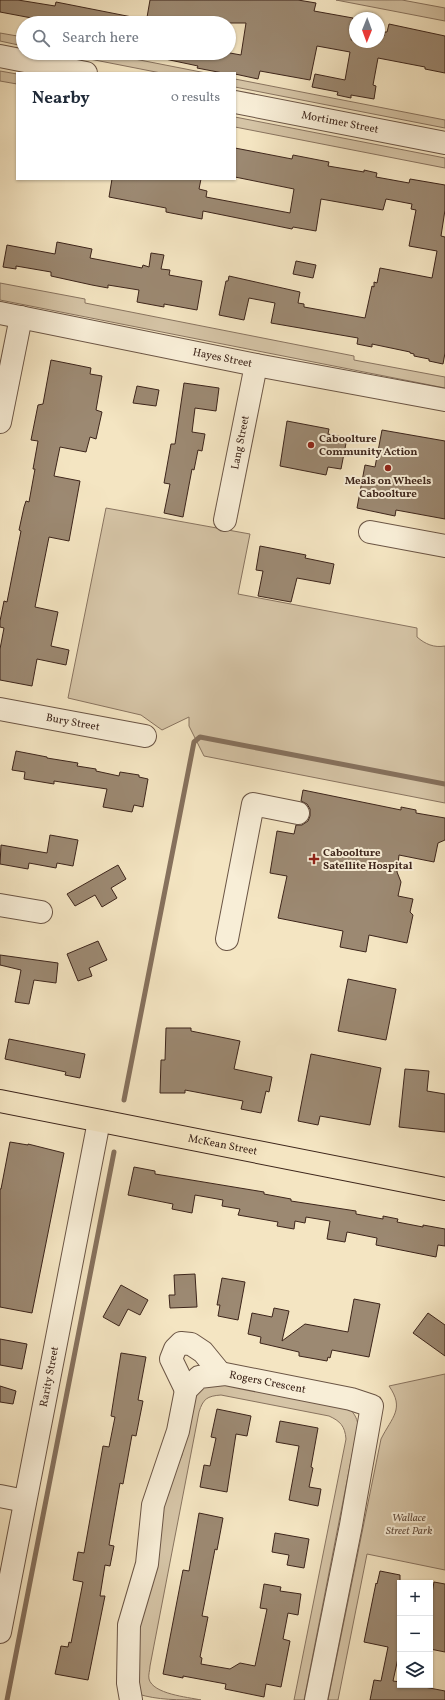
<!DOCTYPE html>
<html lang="en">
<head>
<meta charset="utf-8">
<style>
  body { margin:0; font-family:Vollkorn,serif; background:#f6f6f7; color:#1f2937 }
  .controls { position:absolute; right:12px; bottom:12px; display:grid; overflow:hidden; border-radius:0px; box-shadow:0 1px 3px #0004 }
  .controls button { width:36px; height:36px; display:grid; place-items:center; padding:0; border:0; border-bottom:1px solid #e0e1e3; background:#fff; color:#1f2937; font:20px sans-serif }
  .compass { position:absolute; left:349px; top:12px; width:36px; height:36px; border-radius:50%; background:#fff; box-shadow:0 1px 3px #0004; rotate:181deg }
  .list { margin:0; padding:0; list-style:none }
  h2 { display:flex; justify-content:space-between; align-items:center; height:52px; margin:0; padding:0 16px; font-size:17px }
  h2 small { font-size:13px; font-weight:400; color:#747a83 }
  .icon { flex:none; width:22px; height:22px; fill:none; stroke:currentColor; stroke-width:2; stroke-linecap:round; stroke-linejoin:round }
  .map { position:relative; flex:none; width:445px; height:1700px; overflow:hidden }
  .search { position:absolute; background:#fff; box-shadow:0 1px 3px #0004; left:16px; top:16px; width:220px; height:44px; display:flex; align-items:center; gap:10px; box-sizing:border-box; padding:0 14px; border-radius:22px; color:#747a83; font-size:15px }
  .panel { position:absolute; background:#fff; box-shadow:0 1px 3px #0004; left:16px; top:72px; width:220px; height:108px; border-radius:0px }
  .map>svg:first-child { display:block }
</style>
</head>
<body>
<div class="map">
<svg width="445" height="1700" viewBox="0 0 445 1700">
  <rect width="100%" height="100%" fill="#f4e5c2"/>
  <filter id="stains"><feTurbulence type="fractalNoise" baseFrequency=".005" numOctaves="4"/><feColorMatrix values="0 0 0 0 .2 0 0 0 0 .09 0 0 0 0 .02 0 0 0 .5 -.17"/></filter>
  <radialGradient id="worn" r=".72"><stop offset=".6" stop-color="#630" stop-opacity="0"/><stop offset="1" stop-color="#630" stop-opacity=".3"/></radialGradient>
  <g fill="#d5c4a6" stroke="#897460">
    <polygon points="336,0 402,0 445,8 445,21"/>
    <polygon points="0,33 23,37 23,46 0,41"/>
    <polygon points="59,53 104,53 206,73 161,73"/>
    <polygon points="0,71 17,74 17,84 0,81"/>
    <polygon points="235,79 445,120 445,128 235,87"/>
    <polygon points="235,117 445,158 445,168 235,127"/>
    <polygon points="0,283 85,299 85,303 354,356 354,360 445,377 445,388 0,300"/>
    <path d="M 106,508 L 250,534 L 238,594 L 417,628 L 417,637 C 425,644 434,648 445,646 L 445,803 L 204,756 L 189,726 L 189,717 L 162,730 L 141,715 L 68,698 Z"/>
    <path d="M 445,1374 L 445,1570 L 367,1554 L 338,1700 L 328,1700 L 381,1439 C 392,1417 405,1409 389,1386 Z"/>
    <path d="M 210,1380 L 348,1407 C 353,1412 357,1417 358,1425 L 304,1700 L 294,1700 L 346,1439 C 345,1426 340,1421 329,1416 L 221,1395 C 207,1396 203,1399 199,1412 L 150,1666 C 150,1670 148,1675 149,1679 C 153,1694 187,1697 201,1700 C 179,1700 157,1700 138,1694 L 136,1639 L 167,1490 L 182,1455 L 194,1394 Z"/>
  </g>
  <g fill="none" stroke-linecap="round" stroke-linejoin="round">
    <g stroke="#86715d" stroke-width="5">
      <polyline points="124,1100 194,742 200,737 445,784"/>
      <polyline points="7,1700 114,1152"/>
    </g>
  </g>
  <g fill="#9c8972" stroke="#3d251b">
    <polygon points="0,0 18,0 55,6 56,2 132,17 132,23 52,23 53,22 0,12"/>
    <polygon points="150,0 298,0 316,3 314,11 353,18 351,26 354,26 351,40 355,40 355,42 379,43 379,36 384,36 385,32 387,32 389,24 445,36 445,73 425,69 425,67 378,58 373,85 376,86 374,99 351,95 351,98 337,95 338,92 312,87 315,74 345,80 350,52 317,46 310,80 260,71 258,79 235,74 235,73 223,73 197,68 198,66 165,59 166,53 230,53 241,55 246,23 146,23"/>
    <polygon points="235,148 292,159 293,155 329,162 328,166 364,172 364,170 377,173 376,177 409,183 410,179 445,185 445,210 441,236 445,237 445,353 443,364 429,361 429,359 414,356 414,354 410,353 410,352 372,344 372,347 357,344 358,338 271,323 275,303 249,298 244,320 219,315 226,281 228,281 229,276 300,292 298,303 304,304 304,307 365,318 372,286 374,287 374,282 377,283 380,268 432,278 437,251 409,246 416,210 411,209 412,204 386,199 383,210 321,199 316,231 293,227 292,229 203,211 202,219 166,212 166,208 109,197 112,179 201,179 199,189 207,191 206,197 290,213 294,189 235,177"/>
    <polygon points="57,242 92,249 90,258 142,268 143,265 149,267 151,253 164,255 161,269 170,270 169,275 202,281 197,310 164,304 164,307 137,302 139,290 108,285 108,288 92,285 51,276 51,272 16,266 16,269 3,267 7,245 55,254"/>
    <polygon points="296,261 316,265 313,278 293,274"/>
    <polygon points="51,360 91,368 90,374 102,376 96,410 102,412 96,439 90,437 86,452 60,447 54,476 80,481 69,541 49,537 35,607 58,612 51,646 69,650 66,665 37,659 32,686 0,680 0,649 4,628 0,627 0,621 4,601 7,602 21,531 19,530 24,507 26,501 29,502 35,469 33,469 38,441 31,440 38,405 43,404"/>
    <polygon points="184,383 219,388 216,411 195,408 192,432 205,434 202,451 198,450 194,470 192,469 183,517 164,513 170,484 164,483 171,444 175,444"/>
    <polygon points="137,386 159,390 156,406 133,403"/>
    <polygon points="287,421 329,429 328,434 347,438 341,469 328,467 326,475 280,466"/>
    <polygon points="382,430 445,441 445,519 396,510 395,516 357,508 365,465 375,467"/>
    <polygon points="260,546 306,555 305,558 334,564 330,584 297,578 291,602 258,596 263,571 256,570"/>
    <polygon points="16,751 47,757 47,758 78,763 77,766 96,769 96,771 119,776 120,772 139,775 139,777 148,779 143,807 134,805 132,812 103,807 107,789 54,781 54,784 24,779 25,772 12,770"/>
    <polygon points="303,790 401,810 401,807 416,810 416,813 445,818 445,840 438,843 434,862 399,855 397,872 401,882 398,896 413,899 410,912 413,915 407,943 369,935 366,952 340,947 343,931 278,918 287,876 270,873 277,831 294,834 296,825 302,825 308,821 310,816 310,809 307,804 301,801"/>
    <polygon points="50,835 78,840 73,866 57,863 56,868 29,863 28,869 0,864 1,845 47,853"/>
    <polygon points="118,865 126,879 111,888 117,898 102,907 95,895 75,906 67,894"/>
    <polygon points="98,941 107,960 89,968 92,976 78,981 67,954"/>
    <polygon points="0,955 58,963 56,983 34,980 29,1004 15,1002 21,970 0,965"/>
    <polygon points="348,979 396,989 386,1040 338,1031"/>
    <polygon points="166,1028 191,1028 191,1031 240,1041 234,1069 272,1077 269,1092 266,1091 261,1113 241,1109 243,1101 185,1090 185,1093 160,1093 161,1060 165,1060"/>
    <polygon points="9,1039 85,1054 80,1078 65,1075 66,1072 5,1059"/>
    <polygon points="311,1054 381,1068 370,1125 320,1116 318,1125 298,1121"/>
    <polygon points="405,1069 429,1071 427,1091 445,1094 445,1132 399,1127"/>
    <polygon points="10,1142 28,1145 28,1144 64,1153 32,1313 0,1307 0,1189 1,1189"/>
    <polygon points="134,1167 155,1171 155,1174 264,1192 264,1194 291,1199 291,1201 356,1211 356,1214 383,1219 383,1216 398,1219 397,1222 423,1227 423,1225 445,1229 445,1246 438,1245 436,1257 376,1245 377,1238 347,1232 345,1242 327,1239 330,1221 306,1217 305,1223 295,1221 294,1229 277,1226 278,1222 238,1215 240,1209 222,1206 223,1200 195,1195 192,1213 172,1209 173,1204 128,1195"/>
    <polygon points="195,1274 197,1307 170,1308 169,1295 175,1295 174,1275"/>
    <polygon points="222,1278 245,1282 238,1320 218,1316 220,1305 217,1305"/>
    <polygon points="121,1285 148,1300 140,1315 128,1309 119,1326 103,1317"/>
    <polygon points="354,1299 380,1304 369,1357 332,1350 330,1358 328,1357 327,1361 299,1356 299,1352 260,1343 261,1337 248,1334 252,1313 272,1317 274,1308 289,1311 282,1341 305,1324 348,1332"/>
    <polygon points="428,1313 445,1325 445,1356 413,1333"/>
    <polygon points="0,1339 27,1344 22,1369 0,1365"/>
    <polygon points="121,1353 146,1357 138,1400 143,1401 136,1436 132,1435 123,1484 120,1483 109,1545 114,1546 110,1566 105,1565 100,1596 105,1596 88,1680 55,1674 61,1646 68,1647 69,1642 71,1643 83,1582 73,1580 78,1552 84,1553 103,1446 109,1447 115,1417 111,1416"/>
    <polygon points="0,1386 16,1391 13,1404 0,1402"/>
    <polygon points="217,1409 251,1416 247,1436 236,1434 227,1492 200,1487 204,1465 210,1466 216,1438 211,1437"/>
    <polygon points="280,1421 318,1428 311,1467 313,1468 309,1487 321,1489 318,1506 289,1500 299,1446 276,1442"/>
    <polygon points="199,1513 223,1518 217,1550 215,1549 202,1616 208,1617 200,1657 202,1658 201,1664 230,1669 240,1663 255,1666 267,1609 260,1608 264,1584 281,1587 280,1591 301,1594 298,1615 288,1613 283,1639 290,1641 281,1687 266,1684 264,1697 225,1689 226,1684 183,1676 183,1678 163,1674 183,1570 189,1571"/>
    <polygon points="275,1533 309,1539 304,1568 287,1565 289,1555 272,1552"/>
    <polygon points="380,1571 400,1575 400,1649 393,1681 400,1682 400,1685 414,1685 445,1691 445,1700 370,1700 374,1680 381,1681 388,1647 364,1642 376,1583 377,1584"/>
    <polygon points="434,1582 445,1584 445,1652 430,1649 430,1604"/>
  </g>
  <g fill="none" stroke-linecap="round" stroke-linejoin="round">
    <g stroke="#6b5545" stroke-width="24">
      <g id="minor">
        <polyline points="0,56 86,73"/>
        <path id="s1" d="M 235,102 L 445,143"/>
        <path id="s2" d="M 0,313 L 256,365 L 445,400"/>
        <polyline points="0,422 21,317"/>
        <path id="s3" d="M 225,520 L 256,365"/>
        <polyline points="370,532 445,546"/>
        <path id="s4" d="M 0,709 L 145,736"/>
        <polyline points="0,905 41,912"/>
        <polyline points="227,939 253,804 298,813"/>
        <polyline points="186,1390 171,1359 175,1349 181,1343 191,1344 203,1352 221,1374"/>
        <polyline points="0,1496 25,1501"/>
        <path id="s5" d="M 0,1632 L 99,1121"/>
        <path id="s6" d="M 131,1700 L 128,1683 L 129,1625 L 147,1564 L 153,1505 L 178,1431 L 186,1390 L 199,1377 L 225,1374 L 351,1399 L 372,1406 L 351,1525 L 316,1700"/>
      </g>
    </g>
    <g stroke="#3d251b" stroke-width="24">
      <g id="major">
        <path id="s7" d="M 0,1101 L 445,1189"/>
      </g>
    </g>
    <use href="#minor" stroke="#f8eed7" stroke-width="22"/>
    <use href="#major" stroke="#f4e5c2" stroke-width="22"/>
  </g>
  <g fill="#8f2418" stroke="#f8eed7" stroke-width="1.5">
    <circle cx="311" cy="445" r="4"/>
    <circle cx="388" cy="468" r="4"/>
    <path d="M312 853h4v4h4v4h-4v4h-4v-4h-4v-4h4z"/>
  </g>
  <g text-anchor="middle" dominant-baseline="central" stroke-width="4" stroke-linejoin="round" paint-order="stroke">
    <g font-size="11" fill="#3d251b" stroke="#f8eed7">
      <text stroke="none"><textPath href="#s1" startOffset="107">Mortimer Street</textPath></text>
      <text stroke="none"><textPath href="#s2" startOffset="227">Hayes Street</textPath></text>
      <text stroke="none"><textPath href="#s3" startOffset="79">Lang Street</textPath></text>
      <text stroke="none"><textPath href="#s4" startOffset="74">Bury Street</textPath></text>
      <text stroke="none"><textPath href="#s7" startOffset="227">McKean Street</textPath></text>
      <text stroke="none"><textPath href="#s5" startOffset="260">Rarity Street</textPath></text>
      <text stroke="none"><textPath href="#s6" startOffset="406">Rogers Crescent</textPath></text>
    </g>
    <g font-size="11" font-weight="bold" fill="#3d251b" stroke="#f8eed7" text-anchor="start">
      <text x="319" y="439">Caboolture<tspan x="319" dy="13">Community Action</tspan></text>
      <text x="388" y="481" text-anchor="middle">Meals on Wheels<tspan x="388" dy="13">Caboolture</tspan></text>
      <text x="323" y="853">Caboolture<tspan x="323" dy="13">Satellite Hospital</tspan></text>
    </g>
    <g font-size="11" font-style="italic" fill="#634d3e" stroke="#f8eed7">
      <text x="409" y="1518">Wallace<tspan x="409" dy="13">Street Park</tspan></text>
    </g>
  </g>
  <rect width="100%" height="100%" filter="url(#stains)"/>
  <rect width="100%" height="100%" fill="url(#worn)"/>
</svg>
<div class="controls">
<button>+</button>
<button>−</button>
<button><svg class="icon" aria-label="layers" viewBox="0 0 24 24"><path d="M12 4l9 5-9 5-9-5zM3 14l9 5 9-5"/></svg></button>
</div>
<svg class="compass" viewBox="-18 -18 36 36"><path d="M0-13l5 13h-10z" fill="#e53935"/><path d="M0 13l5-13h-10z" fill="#747a83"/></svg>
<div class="search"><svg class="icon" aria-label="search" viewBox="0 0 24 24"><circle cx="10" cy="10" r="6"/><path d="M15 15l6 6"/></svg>Search here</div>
<section class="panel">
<h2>Nearby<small>0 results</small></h2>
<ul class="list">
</ul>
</section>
</div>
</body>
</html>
